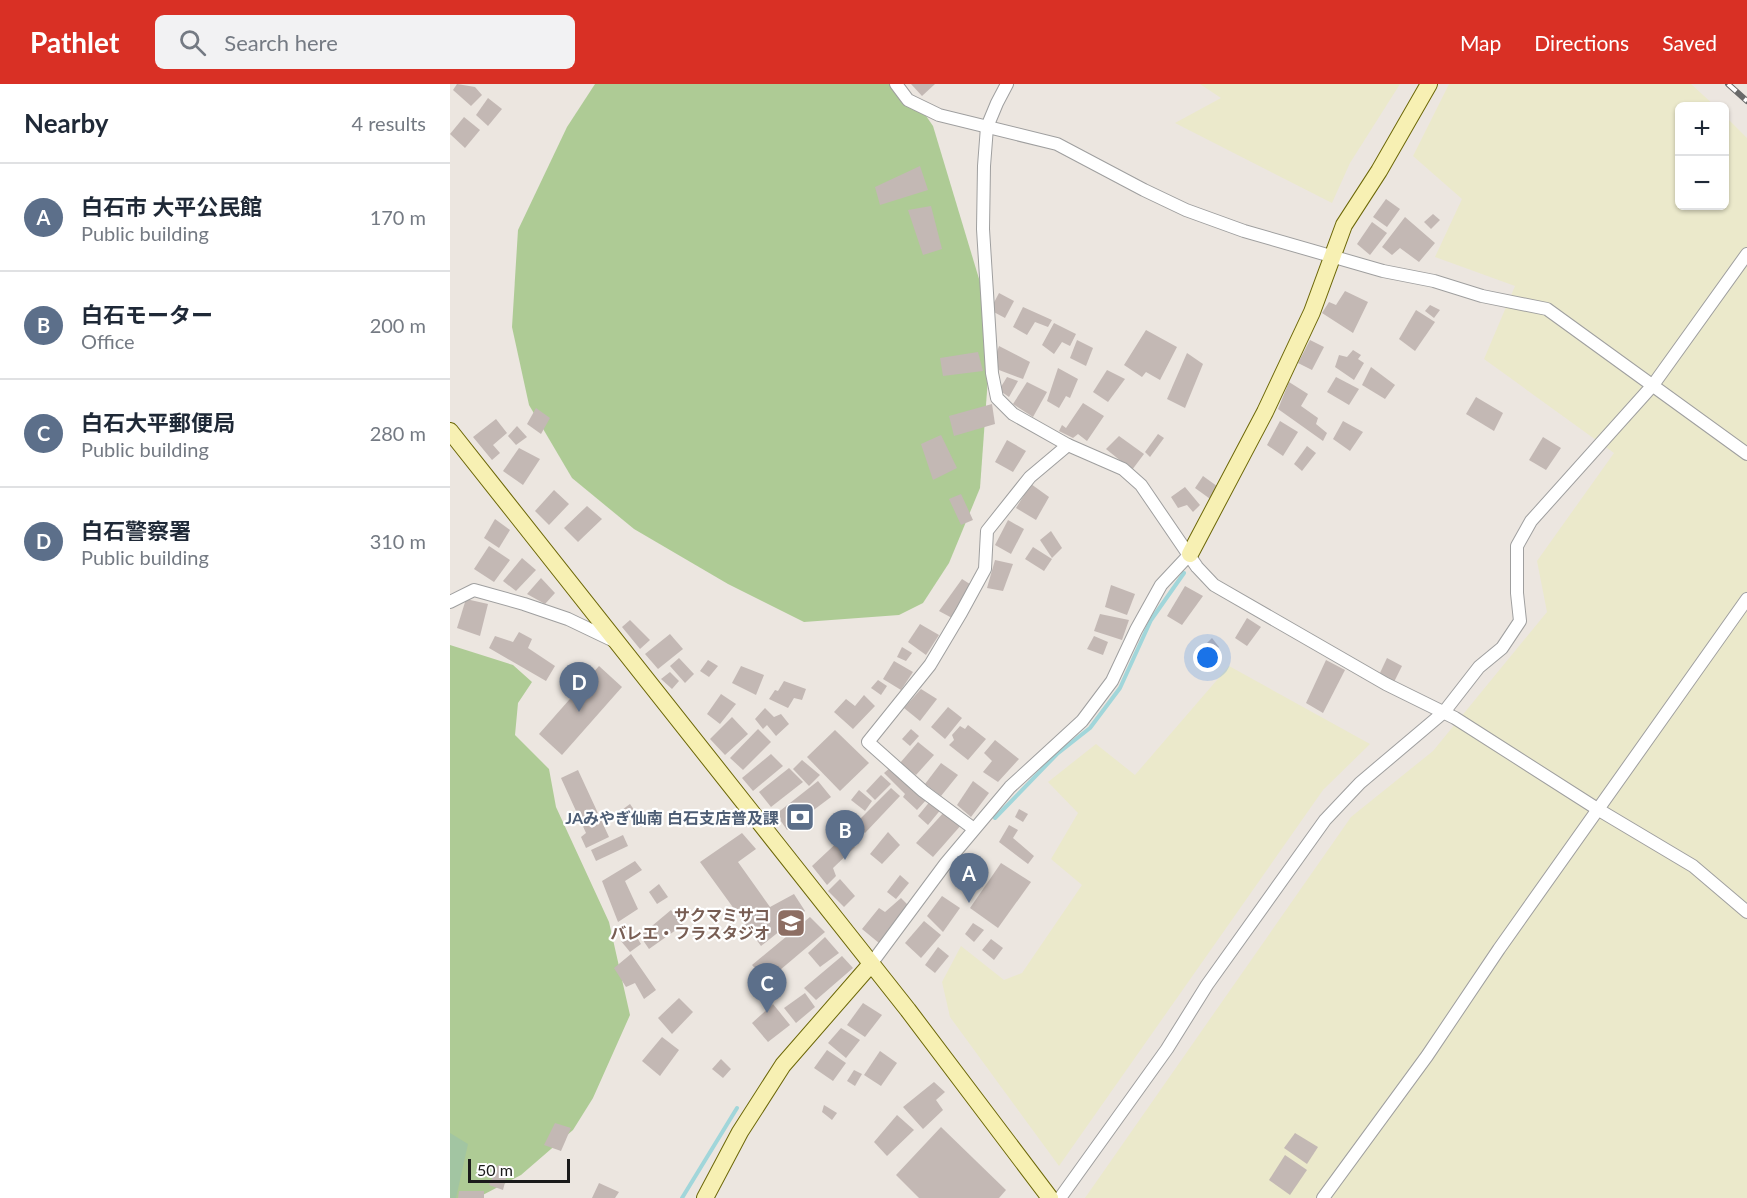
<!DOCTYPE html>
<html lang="en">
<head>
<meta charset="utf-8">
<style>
  body { margin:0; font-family:Lato,"Noto Sans JP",sans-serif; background:#f2f2f3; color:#1f2937 }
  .controls { position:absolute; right:18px; top:18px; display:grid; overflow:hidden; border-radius:9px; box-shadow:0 2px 4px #0004 }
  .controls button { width:54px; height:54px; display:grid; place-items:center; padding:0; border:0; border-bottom:2px solid #e0e1e3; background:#fff; color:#1f2937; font:30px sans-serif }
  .scale { position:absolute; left:18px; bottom:15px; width:102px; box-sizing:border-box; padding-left:6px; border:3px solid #1b1b1b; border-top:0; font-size:16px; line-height:21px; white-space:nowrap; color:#1b1b1b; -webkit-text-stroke:4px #fff; paint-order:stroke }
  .you { position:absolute; left:758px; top:574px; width:21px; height:21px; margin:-15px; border:4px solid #fff; border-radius:50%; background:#1a73e8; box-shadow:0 0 0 9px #1a73e833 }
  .badge { display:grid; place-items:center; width:39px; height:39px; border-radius:50%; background:#d93025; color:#fff; font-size:20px; font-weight:700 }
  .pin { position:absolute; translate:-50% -50px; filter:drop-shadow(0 2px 3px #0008) }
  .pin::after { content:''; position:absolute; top:32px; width:21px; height:18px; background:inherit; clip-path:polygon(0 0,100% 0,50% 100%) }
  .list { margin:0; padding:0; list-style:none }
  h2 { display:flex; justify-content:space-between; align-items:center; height:78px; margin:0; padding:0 24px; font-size:26px }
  h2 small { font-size:20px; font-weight:400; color:#747a83 }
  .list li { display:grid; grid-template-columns:39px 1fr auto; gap:18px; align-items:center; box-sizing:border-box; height:108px; padding:0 24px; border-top:2px solid #e0e1e3 }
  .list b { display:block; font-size:22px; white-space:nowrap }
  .list p { margin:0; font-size:20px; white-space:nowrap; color:#747a83 }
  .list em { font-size:20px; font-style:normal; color:#747a83 }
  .icon { flex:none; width:33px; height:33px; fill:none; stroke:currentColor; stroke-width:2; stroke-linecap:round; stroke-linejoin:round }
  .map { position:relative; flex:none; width:1297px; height:1114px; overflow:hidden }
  header { display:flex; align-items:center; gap:36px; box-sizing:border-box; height:84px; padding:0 30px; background:#d93025; color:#fff }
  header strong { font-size:28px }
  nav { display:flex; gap:33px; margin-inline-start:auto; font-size:21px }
  .search { width:420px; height:54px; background:#f2f2f3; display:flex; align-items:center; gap:15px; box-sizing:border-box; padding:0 21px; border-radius:9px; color:#747a83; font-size:22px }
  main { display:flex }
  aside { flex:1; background:#fff }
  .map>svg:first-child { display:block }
</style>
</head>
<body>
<header>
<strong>Pathlet</strong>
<div class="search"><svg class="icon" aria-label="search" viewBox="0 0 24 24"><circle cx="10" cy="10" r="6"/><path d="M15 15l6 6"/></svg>Search here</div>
<nav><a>Map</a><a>Directions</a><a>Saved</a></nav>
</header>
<main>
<aside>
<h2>Nearby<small>4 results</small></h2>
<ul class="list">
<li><span class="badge" style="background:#5c6f8a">A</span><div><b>白石市 大平公民館</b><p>Public building</p></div><em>170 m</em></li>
<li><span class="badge" style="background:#5c6f8a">B</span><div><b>白石モーター</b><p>Office</p></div><em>200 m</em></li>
<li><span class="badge" style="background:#5c6f8a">C</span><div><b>白石大平郵便局</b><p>Public building</p></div><em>280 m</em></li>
<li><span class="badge" style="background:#5c6f8a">D</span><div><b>白石警察署</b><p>Public building</p></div><em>310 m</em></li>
</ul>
</aside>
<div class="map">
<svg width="1297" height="1114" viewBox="0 0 1297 1114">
  <rect width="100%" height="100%" fill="#ece6e0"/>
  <g fill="#ebe9cb">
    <polygon points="750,0 950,0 900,79 882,119 725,39 771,14"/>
    <polygon points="999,0 1241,0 1265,22 1230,22 1230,122 1274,122 1275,32 1297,54 1297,1114 635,1114 901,733 983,667 1097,528 1087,477 1164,369 1034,275 1065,202 985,173 1012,115 963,72"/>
    <polygon points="779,582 920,660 873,706 609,1082 500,933 492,898 511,862 554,896 572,889 632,801 601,775 628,729 598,698 646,660 685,691"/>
  </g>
  <g fill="#aecb95">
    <polygon points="145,0 454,0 483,42 542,238 530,404 499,479 473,519 449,531 354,538 278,500 184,445 122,394 79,321 62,243 68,146 117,43"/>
    <polygon points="0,561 63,581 82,598 68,619 65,651 99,685 106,723 159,838 180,931 143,1014 123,1046 71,1091 27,1114 0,1114"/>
  </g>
  <polygon fill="#a2c5a2" points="0,1049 18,1060 6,1114 0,1114"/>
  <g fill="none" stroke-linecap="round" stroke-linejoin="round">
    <g stroke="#a1d6da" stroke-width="4">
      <polyline points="545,734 607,670 640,644 670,604 701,536 734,489"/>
      <polyline points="232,1114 287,1024"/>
    </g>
  </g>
  <g fill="#c3b8b4">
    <polygon points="7,0 25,3 32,11 21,22 3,6"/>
    <polygon points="461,0 485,0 472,12"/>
    <polygon points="38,14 52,25 38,42 26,31"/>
    <polygon points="14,33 30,46 15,64 0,50"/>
    <polygon points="470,82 478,106 430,121 425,103"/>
    <polygon points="936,115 950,125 937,143 923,133"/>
    <polygon points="481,122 492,165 473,171 458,126"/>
    <polygon points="983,130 990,136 981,145 974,138"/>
    <polygon points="955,133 985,159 969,178 950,164 942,171 932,163"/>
    <polygon points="922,138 937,149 920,171 907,160"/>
    <polygon points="895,207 918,218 903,249 872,229 879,218 886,221"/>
    <polygon points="549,209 564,217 555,234 540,226"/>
    <polygon points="980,221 990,226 984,234 975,227"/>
    <polygon points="573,223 602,236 598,243 585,238 577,251 563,243"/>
    <polygon points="966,226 985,238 965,267 949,255"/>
    <polygon points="604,239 626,250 620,262 612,258 604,270 592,261"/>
    <polygon points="696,246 727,263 710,296 696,288 692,293 674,281"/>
    <polygon points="627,256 643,264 636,282 620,274"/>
    <polygon points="860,256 874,263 862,286 848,279"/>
    <polygon points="549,262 580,278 573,295 549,286 545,274"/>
    <polygon points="903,266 911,271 908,275 914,279 904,296 885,283 889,271 897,273"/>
    <polygon points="528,268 533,287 493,292 490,274"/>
    <polygon points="737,269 753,280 735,324 717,315"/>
    <polygon points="921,283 945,301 935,315 912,301"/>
    <polygon points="608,284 628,295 620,314 616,312 609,324 597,317"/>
    <polygon points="657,286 675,295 658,318 643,308"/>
    <polygon points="557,293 568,297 559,313 549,306"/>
    <polygon points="886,293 909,305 899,321 877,308"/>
    <polygon points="577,298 597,308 583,333 563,320"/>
    <polygon points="839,298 858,310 851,322 868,334 866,340 877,349 873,357 828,325"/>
    <polygon points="1026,313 1053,329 1044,347 1016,330"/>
    <polygon points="633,319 654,332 637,357 628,350 623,354 609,347 612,341 616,344"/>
    <polygon points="542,320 545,340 504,352 499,332"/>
    <polygon points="86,324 100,334 91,350 77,340"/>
    <polygon points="46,335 57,349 43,361 50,369 42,376 23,353"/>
    <polygon points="830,337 848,348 833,372 817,361"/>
    <polygon points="893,337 913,348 900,367 883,355"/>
    <polygon points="67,342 77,353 66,361 58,352"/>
    <polygon points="708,350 714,354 700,373 695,368"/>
    <polygon points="491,351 507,384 483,396 471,360"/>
    <polygon points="669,352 694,370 682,386 656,365"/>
    <polygon points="1093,353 1111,364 1096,386 1079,376"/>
    <polygon points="557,356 576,367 563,388 545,378"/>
    <polygon points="857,362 866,369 852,387 844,380"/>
    <polygon points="69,364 90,375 73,401 53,387"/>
    <polygon points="753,392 771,405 763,417 745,404"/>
    <polygon points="581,400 599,413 586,436 566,424"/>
    <polygon points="735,403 750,421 743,428 737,421 728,424 721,413"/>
    <polygon points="104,406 119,420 99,441 85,427"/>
    <polygon points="511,410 523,436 511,441 499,415"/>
    <polygon points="137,422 152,435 128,458 114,444"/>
    <polygon points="45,435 60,446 49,464 34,454"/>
    <polygon points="558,436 574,445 561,470 545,461"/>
    <polygon points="601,447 612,464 602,474 590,456"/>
    <polygon points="39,462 60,476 44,498 24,485"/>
    <polygon points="583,463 602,475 594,487 575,475"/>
    <polygon points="72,474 86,486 66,507 53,497"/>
    <polygon points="545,476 563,480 553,507 537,504"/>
    <polygon points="91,494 105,509 95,520 77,510"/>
    <polygon points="512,495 523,502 502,534 489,527"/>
    <polygon points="661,501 685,510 677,531 655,523"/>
    <polygon points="735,502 753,512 732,541 717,532"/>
    <polygon points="16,515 38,520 30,552 7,544"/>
    <polygon points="650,530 679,536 672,556 644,547"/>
    <polygon points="797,534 811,543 797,562 785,554"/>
    <polygon points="180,536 200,556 190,565 172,543"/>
    <polygon points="470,540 489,551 476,571 458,558"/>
    <polygon points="69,548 82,555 78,564 105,582 96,597 39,564 45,552 63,558"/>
    <polygon points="220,550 233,565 208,585 195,570"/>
    <polygon points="644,552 658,558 653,571 637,565"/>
    <polygon points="762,554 769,563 763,569 755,561"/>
    <polygon points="452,563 462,569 456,577 447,573"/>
    <polygon points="229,574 244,590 235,599 220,582"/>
    <polygon points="937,574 952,582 944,598 929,591"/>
    <polygon points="258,576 268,582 259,593 250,587"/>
    <polygon points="876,576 895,586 873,629 856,619"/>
    <polygon points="444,577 463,588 451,606 433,595"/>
    <polygon points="149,582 172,603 112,671 89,650"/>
    <polygon points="291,582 314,591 306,611 282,599"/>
    <polygon points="220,588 229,597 222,605 211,595"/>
    <polygon points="428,596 437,602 431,611 421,604"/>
    <polygon points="334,597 356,605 352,616 344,614 338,624 319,615 325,606 328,607"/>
    <polygon points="471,605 487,615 470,637 454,624"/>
    <polygon points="271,610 286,620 270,640 257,630"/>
    <polygon points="414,611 425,622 403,645 384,628 396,615 405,622"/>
    <polygon points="498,623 512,634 495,655 481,643"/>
    <polygon points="315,624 324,633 331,630 339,640 326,652 317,641 313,645 305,635"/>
    <polygon points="282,633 298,650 275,671 260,655"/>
    <polygon points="518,641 536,655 518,676 499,661 504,656 502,651 510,642 515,645"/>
    <polygon points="308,645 321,658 293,686 280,674"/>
    <polygon points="461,645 469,652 460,662 452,655"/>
    <polygon points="385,646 419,679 390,707 357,673"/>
    <polygon points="545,656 569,675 548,698 533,688 542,677 534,669"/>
    <polygon points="468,658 484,671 466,691 450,679"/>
    <polygon points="321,670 333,682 303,707 292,694"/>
    <polygon points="352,676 370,691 359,702 343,685"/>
    <polygon points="491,679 508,691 491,712 475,700"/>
    <polygon points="441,683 477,715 467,726 453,713 455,710 434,689"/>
    <polygon points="339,684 353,698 321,723 309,708"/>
    <polygon points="128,686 159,753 136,764 131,753 136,749 111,694"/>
    <polygon points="431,691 441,700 425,716 416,707"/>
    <polygon points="368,697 381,713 337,746 326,730"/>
    <polygon points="523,697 539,709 521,733 507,721"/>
    <polygon points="441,704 450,712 415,749 405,740"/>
    <polygon points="409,706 422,717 415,727 401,716"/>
    <polygon points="481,716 492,724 478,741 468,732"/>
    <polygon points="180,720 187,730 171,741 165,731"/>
    <polygon points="569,725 578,730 573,738 565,733"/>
    <polygon points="495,727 512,740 483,773 466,759"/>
    <polygon points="559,741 568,746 563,754 584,772 578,780 549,758"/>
    <polygon points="438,748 450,761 432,780 420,770"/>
    <polygon points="292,749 306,765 288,778 320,823 344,810 355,827 311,862 250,778"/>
    <polygon points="173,751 178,762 146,777 141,766"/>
    <polygon points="394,752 405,763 383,784 386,792 377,801 362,782"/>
    <polygon points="185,777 192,786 175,797 188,825 168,838 152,797"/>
    <polygon points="551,779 581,798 548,844 520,824"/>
    <polygon points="450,791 459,799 446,815 437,808"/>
    <polygon points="390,795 405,812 394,823 378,807"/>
    <polygon points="209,800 218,813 207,820 199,808"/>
    <polygon points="492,812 510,824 493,848 477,832"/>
    <polygon points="451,814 460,823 429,859 412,845 429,824 435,828"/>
    <polygon points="221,826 233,841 199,865 190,852"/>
    <polygon points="360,833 375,848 317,897 302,881"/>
    <polygon points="474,837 491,851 471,874 455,859"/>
    <polygon points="523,839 534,846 524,858 515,850"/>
    <polygon points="183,847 191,860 180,868 171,857"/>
    <polygon points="375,853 389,869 370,883 358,869"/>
    <polygon points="541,855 553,864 544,876 532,866"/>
    <polygon points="488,863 499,872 485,889 475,881"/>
    <polygon points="181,870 206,906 194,915 185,899 176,903 164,884"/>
    <polygon points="392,872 403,884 366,916 354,904"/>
    <polygon points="355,909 365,923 346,939 334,924"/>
    <polygon points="229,914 243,928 222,950 208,934"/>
    <polygon points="413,919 432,931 415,953 397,941"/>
    <polygon points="323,920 340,941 318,958 302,939"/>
    <polygon points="391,944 410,956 396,974 378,959"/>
    <polygon points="212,953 229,966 210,992 192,977"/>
    <polygon points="377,966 396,979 383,997 364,984"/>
    <polygon points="430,967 447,979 431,1002 414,991"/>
    <polygon points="271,975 281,985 273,994 262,985"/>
    <polygon points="404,986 412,990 405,1002 397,997"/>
    <polygon points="484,998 495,1008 486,1016 493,1026 473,1045 453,1023"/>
    <polygon points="374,1021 387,1029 382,1036 372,1028"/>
    <polygon points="447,1031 464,1046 437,1072 424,1058"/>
    <polygon points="105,1039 121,1044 111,1067 94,1061"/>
    <polygon points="491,1043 556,1106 549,1114 469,1114 446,1091"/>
    <polygon points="845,1049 868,1063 857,1080 834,1064"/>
    <polygon points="835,1071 857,1086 840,1111 819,1096"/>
    <polygon points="48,1081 59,1083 53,1106 39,1101"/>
    <polygon points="149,1099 169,1108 165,1114 142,1114"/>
    <polygon points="9,1107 34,1107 34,1114 8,1114"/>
  </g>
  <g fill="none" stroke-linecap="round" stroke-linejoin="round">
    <g stroke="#9f9f9f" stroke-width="14">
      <g id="street">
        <polyline points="446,0 458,16 489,31 607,60 694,106 736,126 794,147 933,187 984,197 1032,212 1097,225 1297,370"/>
        <polyline points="557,0 547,19 537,43 534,82 533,145 542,289 547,314 563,330 618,361 673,385 691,401 747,483 764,501 936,600 1005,634 1149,726 1243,782 1297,828"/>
        <polyline points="0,518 24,506 74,520 118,535 164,557"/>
        <polyline points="524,745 473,707 418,658 480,581 511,529 535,485 537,447 580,393 618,361"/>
        <polyline points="421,880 496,779 560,703 632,637 662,597 686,546 711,501 740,470"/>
        <polyline points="610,1114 717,965 757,901 875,736 910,699 994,628 1029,583 1052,564 1070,537 1067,509 1067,462 1081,437 1203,301 1297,170"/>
        <polyline points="873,1114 977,972 1049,865 1297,515"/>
      </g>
    </g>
    <g stroke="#6c6707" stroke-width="18">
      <g id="secondary">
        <polyline points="0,347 458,926 600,1114"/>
        <polyline points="740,470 815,328 862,228 894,141 929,87 979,0"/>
        <polyline points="255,1114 290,1048 333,981 421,880"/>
      </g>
    </g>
    <use href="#street" stroke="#fff" stroke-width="12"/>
    <use href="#secondary" stroke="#f7f0b3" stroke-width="16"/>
    <g stroke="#696969" stroke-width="6">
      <polyline id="rail" points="1278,0 1297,17"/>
    </g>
    <use href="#rail" stroke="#fff" stroke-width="4" stroke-dasharray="11" stroke-linecap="butt"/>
  </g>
  <defs>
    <g id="bank-square" transform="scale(1.5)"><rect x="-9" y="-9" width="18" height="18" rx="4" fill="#5c6f8a" stroke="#fff"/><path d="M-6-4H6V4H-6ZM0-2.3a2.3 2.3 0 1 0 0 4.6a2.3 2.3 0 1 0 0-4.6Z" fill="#fff"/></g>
    <g id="school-square" transform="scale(1.5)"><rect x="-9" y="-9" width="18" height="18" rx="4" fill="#8d6e63" stroke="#fff"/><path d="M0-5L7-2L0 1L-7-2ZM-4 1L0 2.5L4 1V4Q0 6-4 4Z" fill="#fff"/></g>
  </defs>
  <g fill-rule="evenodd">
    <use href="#bank-square" x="350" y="733"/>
    <use href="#school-square" x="341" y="839"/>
  </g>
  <g text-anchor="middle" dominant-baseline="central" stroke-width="4.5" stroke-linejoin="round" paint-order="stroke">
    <g font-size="16" font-weight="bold" fill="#4e5e75" stroke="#fff" text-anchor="end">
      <text x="329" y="733">JAみやぎ仙南 白石支店普及課</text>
    </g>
    <g font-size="16" font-weight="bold" fill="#785e54" stroke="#fff" text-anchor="end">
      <text x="320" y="830">サクマミサコ<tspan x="320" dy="18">バレエ・フラスタジオ</tspan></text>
    </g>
  </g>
</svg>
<div class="controls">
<button>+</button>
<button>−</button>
</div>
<div class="scale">50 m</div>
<div class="you"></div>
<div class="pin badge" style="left:519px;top:819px;background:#5c6f8a">A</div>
<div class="pin badge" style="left:395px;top:776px;background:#5c6f8a">B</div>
<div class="pin badge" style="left:317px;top:929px;background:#5c6f8a">C</div>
<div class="pin badge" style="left:129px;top:628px;background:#5c6f8a">D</div>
</div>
</main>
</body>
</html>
